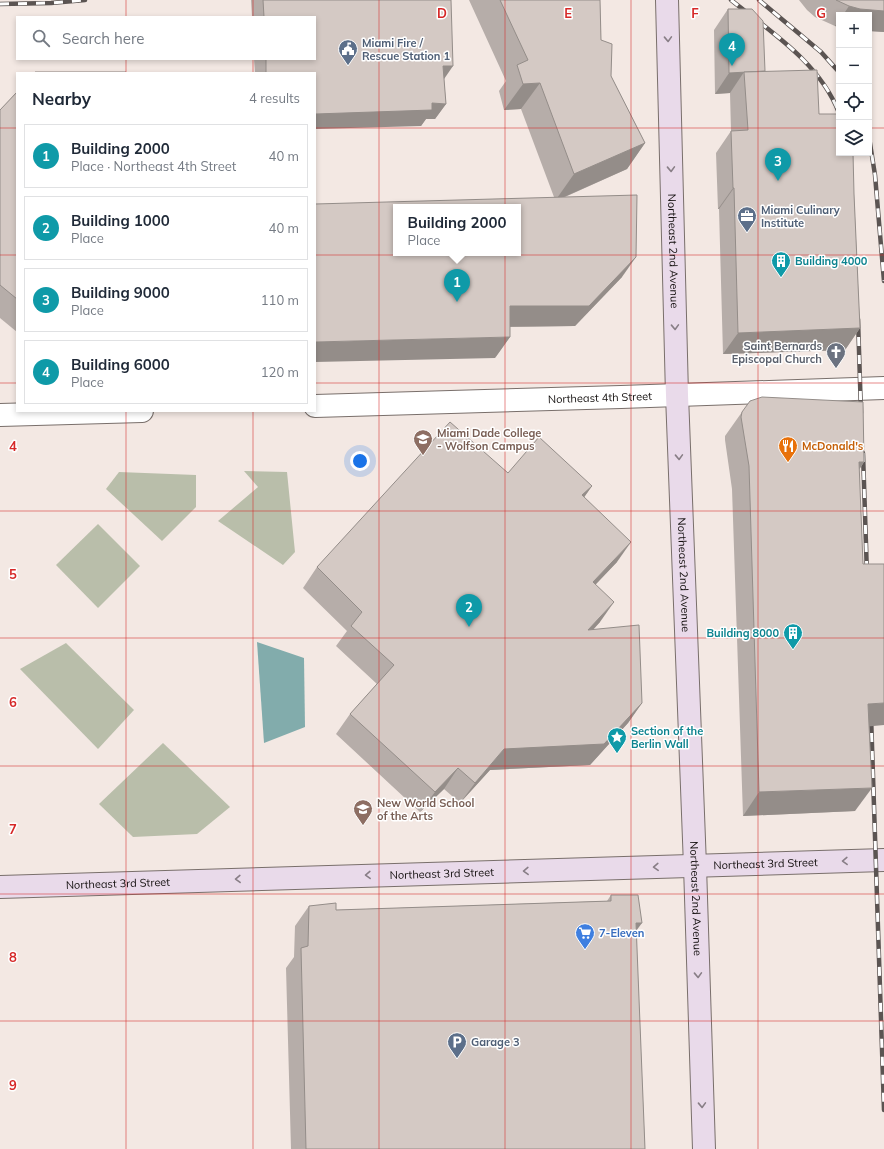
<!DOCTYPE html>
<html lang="en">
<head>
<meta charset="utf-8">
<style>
  body { margin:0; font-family:Mulish,sans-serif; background:#f6f6f7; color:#1f2937 }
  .controls { position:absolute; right:12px; top:12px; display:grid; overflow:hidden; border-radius:0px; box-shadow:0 2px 6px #0003 }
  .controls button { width:36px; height:36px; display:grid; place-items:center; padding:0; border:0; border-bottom:1px solid #e0e1e3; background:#fff; color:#1f2937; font:20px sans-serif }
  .you { position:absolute; left:360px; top:461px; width:14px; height:14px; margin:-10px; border:3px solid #fff; border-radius:50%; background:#1a73e8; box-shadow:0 0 0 6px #1a73e833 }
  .badge { display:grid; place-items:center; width:26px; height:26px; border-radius:50%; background:#b45309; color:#fff; font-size:13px; font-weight:700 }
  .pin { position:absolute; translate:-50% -33px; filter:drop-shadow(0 1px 2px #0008) }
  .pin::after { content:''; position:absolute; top:21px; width:14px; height:12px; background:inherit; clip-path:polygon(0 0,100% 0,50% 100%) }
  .popup { position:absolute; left:393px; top:204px; width:128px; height:52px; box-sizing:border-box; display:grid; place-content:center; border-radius:0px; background:#fff; filter:drop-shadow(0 1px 3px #0005); font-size:13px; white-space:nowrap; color:#747a83 }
  .popup b { font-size:15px; color:#1f2937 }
  .popup::after { content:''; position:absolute; left:50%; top:100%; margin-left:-8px; border:8px solid transparent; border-top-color:#fff }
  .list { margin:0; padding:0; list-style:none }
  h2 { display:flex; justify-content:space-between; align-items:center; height:52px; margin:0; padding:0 16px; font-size:17px }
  h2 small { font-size:13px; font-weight:400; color:#747a83 }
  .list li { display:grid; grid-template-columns:26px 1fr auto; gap:12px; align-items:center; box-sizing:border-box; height:64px; margin:0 8px 8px; padding:0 8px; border:1px solid #e0e1e3; border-radius:0px }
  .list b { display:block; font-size:15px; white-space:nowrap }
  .list p { margin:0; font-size:13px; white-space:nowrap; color:#747a83 }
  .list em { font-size:13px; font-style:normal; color:#747a83 }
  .icon { flex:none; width:22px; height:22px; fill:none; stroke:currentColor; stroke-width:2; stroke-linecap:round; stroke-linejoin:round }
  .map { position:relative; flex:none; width:884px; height:1149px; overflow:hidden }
  .search { position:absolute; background:#fff; box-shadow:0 2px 6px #0003; left:16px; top:16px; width:300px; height:44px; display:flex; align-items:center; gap:10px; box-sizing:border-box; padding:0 14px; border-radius:0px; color:#747a83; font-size:15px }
  .panel { position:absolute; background:#fff; box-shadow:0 2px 6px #0003; left:16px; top:72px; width:300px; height:340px; border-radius:0px }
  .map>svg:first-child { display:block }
</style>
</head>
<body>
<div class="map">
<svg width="884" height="1149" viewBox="0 0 884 1149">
  <rect width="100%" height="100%" fill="#f3e8e3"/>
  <g fill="#b9beaa">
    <polygon points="244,471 287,472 295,552 283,565 218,521 258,487"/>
    <polygon points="119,472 196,475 196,507 162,541 106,489"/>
    <polygon points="98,524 140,566 98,608 56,565"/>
    <polygon points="66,643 134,710 98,749 20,669"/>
    <polygon points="163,743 230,807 197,834 133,837 99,804"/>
  </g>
  <polygon fill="#82acac" points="257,642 304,658 305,727 264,743"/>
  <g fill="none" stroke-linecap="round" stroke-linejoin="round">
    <g stroke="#796f6b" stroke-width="24">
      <g id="street">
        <path id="s1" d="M 315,406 L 621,397 L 884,388"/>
        <polyline points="0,415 142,411"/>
      </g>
    </g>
    <g stroke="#796f6b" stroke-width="24">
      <g id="secondary">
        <path id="s2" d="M 667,0 L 677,395 L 695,866 L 704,1149"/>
        <path id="s3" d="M 0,887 L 884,860"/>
      </g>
    </g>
    <use href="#street" stroke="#fff" stroke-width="22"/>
    <use href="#secondary" stroke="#e9daea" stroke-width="22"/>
    <g stroke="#5b5452" stroke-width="4.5">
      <g id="rail">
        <path d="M 731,0 C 771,32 820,63 839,113"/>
        <polyline points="759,0 821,52 839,72"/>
        <polyline points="0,4 51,3 85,0"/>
        <polyline points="869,137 875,175 884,281"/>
        <polyline points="858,319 861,413"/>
        <polyline points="863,453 867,575"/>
        <polyline points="871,715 884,1110"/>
      </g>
    </g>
    <use href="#rail" stroke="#fff" stroke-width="3" stroke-dasharray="9" stroke-linecap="butt"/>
  </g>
  <g fill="#b6ada9">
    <polygon points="251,0 451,0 444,79 446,104 435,119 426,119 421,126 315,73 255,73 254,59 315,59 315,17 252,17"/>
    <polygon points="469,0 600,0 601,40 611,76 645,143 627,169 565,197 622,277 575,326 510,327 510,337 495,358 554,197 521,109 504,110 499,91 506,81"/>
    <polygon points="799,0 884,0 884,32 869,31 869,15 839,15 839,27 835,26 815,17 807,10"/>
    <polygon points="728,9 765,71 819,114 854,194 860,328 845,350 723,354 719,209 718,209 716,153 731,131 730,93 715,94 714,30"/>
    <polygon points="17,92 17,332 0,318 0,110"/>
    <polygon points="742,412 864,462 859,470 869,726 855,811 743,816 732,489 725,440 725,436"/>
    <polygon points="508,473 592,486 584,497 617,562 595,585 600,622 593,630 642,703 628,723 590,765 490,770 460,803 444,789 420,812 336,734 350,714 377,684 336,646 347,631 303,588 317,567"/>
    <polygon points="611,895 636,930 645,1149 291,1149 286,968 294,957 295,926 309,906 336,910 607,901"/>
  </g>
  <g fill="#948d89">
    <polygon points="849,6 884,11 884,32 869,31 869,15 843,15"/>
    <polygon points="839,21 839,27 835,26"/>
    <polygon points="443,66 453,66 442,82"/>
    <polygon points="744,72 730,93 715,94 729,73"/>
    <polygon points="540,83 521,109 504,110 523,84"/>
    <polygon points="432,103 446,104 435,119 426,119 421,126 315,129 315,114"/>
    <polygon points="645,143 627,169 555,201 574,174"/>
    <polygon points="733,188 734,188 719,209 718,209"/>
    <polygon points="636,257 622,277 575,326 495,327 510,306"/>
    <polygon points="860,328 845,350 723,354 738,333"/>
    <polygon points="510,337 495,358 315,362 315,342"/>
    <polygon points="859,462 864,462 848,486"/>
    <polygon points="592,486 578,506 582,495"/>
    <polygon points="631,542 617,562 578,603 593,582"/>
    <polygon points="614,602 600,622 573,651 588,630"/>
    <polygon points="642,703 628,723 590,765 490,770 460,803 475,783 504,749"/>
    <polygon points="884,703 884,725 852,728 868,704"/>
    <polygon points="458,768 444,789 420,812 435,792"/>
    <polygon points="872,788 855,811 743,816 759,792"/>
    <polygon points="636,923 642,923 627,943"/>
  </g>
  <g fill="#d4c9c4" stroke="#948d89" fill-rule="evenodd">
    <polygon points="263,0 451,0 453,66 443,66 446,104 432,103 432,110 315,114 315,73 266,73 266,59 315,59 315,17 264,17"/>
    <polygon points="500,0 600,0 601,40 612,44 611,76 645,143 574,174 540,83 523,84 517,65 528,60"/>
    <polygon points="836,0 884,0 884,11 860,9 849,6"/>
    <polygon points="728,9 752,9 763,21 765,71 729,73"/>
    <polygon points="817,70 819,114 839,114 839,153 853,153 854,194 860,328 738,333 734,188 733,188 731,131 748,130 744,72"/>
    <polygon points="35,72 126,72 126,73 34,73"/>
    <polygon points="17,92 17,299 0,285 0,110"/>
    <path d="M 637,195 L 636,257 L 589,306 L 510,306 L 510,337 L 315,342 L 315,204 ZM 396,207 L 518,207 L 518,253 L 396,253 Z"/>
    <polygon points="762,397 863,402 864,462 859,462 863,564 884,564 884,703 868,704 872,788 759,792 749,466 741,417 742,412 750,401"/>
    <polygon points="450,422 508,473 539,437 592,486 582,495 631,542 593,582 614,602 588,630 639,625 642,703 604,744 504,749 475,783 458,768 435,792 350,714 394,665 351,626 362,612 317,567"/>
    <polygon points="611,895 638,895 642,923 636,923 645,1149 306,1149 301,948 308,946 309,906 336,903 336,910 611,901"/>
  </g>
  <defs><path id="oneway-chevron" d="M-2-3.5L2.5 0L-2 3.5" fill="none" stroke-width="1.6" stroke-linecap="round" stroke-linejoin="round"/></defs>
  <g stroke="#887e86">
    <use href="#oneway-chevron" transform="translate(668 39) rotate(88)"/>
    <use href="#oneway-chevron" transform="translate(671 169) rotate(88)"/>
    <use href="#oneway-chevron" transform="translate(675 327) rotate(88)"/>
    <use href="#oneway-chevron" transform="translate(679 457) rotate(88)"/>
    <use href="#oneway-chevron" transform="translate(845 861) rotate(178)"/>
    <use href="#oneway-chevron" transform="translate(656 867) rotate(177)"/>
    <use href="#oneway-chevron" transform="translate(526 871) rotate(178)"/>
    <use href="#oneway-chevron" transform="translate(368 875) rotate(178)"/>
    <use href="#oneway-chevron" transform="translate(238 879) rotate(178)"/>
    <use href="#oneway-chevron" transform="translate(698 975) rotate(88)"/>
    <use href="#oneway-chevron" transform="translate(702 1105) rotate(88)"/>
  </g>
  <path fill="none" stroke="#d62828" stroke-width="1" stroke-opacity="0.55" d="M 126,0 L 126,17M 253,0 L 253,17M 379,0 L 379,1149M 505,0 L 505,1149M 631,0 L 631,1149M 758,0 L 758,1149M 126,59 L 126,73M 253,59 L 253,73M 0,128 L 17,128M 315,128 L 839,128M 869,128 L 884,128M 0,255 L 17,255M 315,255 L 884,255M 0,383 L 17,383M 315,383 L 884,383M 126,411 L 126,1149M 253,411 L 253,1149M 0,511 L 884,511M 0,638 L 884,638M 0,766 L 884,766M 0,894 L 884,894M 0,1021 L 884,1021"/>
  <defs>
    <g id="civic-pin" transform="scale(1)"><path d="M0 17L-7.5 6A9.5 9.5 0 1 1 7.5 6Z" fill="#5c6f8a" stroke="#fff"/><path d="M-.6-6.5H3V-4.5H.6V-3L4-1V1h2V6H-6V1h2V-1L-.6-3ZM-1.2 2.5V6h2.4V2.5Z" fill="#fff"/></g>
    <g id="office-pin" transform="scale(1)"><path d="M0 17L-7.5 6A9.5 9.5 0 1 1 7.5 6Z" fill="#5c6f8a" stroke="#fff"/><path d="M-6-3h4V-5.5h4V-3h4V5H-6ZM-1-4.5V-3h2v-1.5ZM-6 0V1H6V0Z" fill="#fff"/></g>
    <g id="building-pin" transform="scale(1)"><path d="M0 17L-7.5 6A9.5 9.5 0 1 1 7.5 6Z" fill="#0f9aa8" stroke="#fff"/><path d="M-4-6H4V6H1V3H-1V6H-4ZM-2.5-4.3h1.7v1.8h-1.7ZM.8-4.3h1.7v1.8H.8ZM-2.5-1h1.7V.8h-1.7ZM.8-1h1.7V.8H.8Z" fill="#fff"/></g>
    <g id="church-pin" transform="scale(1)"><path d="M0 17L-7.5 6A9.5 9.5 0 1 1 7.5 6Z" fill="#6b7280" stroke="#fff"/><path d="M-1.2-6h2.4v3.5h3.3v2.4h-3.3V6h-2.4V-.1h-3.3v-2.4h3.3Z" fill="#fff"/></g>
    <g id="university-pin" transform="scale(1)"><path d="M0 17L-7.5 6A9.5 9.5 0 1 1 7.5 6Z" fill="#8d6e63" stroke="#fff"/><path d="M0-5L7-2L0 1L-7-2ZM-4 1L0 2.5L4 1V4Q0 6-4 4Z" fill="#fff"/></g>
    <g id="restaurant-pin" transform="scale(1)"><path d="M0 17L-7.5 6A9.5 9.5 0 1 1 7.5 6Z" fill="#e8710a" stroke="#fff"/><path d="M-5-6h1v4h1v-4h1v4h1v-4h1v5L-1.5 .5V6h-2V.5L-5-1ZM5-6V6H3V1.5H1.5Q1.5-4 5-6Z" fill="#fff"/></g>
    <g id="sight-pin" transform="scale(1)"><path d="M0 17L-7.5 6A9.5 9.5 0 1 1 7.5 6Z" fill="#0f9aa8" stroke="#fff"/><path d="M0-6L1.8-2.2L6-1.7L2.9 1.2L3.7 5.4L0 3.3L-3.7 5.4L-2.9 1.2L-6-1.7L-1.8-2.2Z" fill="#fff"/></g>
    <g id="school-pin" transform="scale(1)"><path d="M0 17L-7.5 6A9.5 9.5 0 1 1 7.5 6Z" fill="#8d6e63" stroke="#fff"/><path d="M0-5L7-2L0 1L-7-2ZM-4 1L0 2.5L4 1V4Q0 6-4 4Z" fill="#fff"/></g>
    <g id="supermarket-pin" transform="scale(1)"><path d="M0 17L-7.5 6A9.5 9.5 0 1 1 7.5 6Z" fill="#3f7fe0" stroke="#fff"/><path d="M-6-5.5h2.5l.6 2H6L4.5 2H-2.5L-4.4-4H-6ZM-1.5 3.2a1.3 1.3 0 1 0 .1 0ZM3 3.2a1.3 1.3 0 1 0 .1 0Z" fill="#fff"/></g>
    <g id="parking-pin" transform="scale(1)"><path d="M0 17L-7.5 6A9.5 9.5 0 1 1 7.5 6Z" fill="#5c6f8a" stroke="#fff"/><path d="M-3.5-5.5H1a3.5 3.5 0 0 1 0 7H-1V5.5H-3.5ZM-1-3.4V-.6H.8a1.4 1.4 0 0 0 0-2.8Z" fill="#fff"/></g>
  </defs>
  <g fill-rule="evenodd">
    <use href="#civic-pin" x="348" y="49"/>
    <use href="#office-pin" x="747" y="216"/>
    <use href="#building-pin" x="781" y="261"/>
    <use href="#church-pin" x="836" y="352"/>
    <use href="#university-pin" x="423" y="439"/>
    <use href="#restaurant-pin" x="788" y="446"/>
    <use href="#building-pin" x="793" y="633"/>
    <use href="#sight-pin" x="617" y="737"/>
    <use href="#school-pin" x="363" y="809"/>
    <use href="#supermarket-pin" x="585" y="933"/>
    <use href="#parking-pin" x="457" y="1042"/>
  </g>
  <g text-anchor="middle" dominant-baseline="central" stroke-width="3" stroke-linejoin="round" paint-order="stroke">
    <g font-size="11" font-weight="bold" fill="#4e5e75" stroke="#fff" text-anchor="start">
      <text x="362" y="43">Miami Fire /<tspan x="362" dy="13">Rescue Station 1</tspan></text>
      <text x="761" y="210">Miami Culinary<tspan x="761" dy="13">Institute</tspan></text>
      <text x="471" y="1042">Garage 3</text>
    </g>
    <g font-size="11" fill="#110d0c" stroke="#fff">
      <text stroke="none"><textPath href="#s2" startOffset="251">Northeast 2nd Avenue</textPath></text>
      <text stroke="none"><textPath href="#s1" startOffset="285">Northeast 4th Street</textPath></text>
      <text stroke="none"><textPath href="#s2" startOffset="575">Northeast 2nd Avenue</textPath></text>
      <text stroke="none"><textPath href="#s3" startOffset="766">Northeast 3rd Street</textPath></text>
      <text stroke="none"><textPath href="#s3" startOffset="442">Northeast 3rd Street</textPath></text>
      <text stroke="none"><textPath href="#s3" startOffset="118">Northeast 3rd Street</textPath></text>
      <text stroke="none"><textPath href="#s2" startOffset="899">Northeast 2nd Avenue</textPath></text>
    </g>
    <g font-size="11" font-weight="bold" fill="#0d838f" stroke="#fff" text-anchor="start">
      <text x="795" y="261">Building 4000</text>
      <text x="779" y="633" text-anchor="end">Building 8000</text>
      <text x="631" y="731">Section of the<tspan x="631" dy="13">Berlin Wall</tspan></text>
    </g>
    <g font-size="11" font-weight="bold" fill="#5b616d" stroke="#fff" text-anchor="end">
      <text x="822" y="346">Saint Bernards<tspan x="822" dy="13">Episcopal Church</tspan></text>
    </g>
    <g font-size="11" font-weight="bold" fill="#785e54" stroke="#fff" text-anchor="start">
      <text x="437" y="433">Miami Dade College<tspan x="437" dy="13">- Wolfson Campus</tspan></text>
      <text x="377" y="803">New World School<tspan x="377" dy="13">of the Arts</tspan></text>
    </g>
    <g font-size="11" font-weight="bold" fill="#c56008" stroke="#fff" text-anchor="start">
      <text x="802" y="446">McDonald's</text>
    </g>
    <g font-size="11" font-weight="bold" fill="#366cbe" stroke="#fff" text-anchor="start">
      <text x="599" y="933">7-Eleven</text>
    </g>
  </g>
  <g font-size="13" text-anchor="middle" font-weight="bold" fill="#d62828" stroke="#fff" stroke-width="3" stroke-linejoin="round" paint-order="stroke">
    <text x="442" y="18">D</text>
    <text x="568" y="18">E</text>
    <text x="695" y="18">F</text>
    <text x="821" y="18">G</text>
    <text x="13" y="451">4</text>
    <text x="13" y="579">5</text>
    <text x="13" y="707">6</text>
    <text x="13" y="834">7</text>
    <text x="13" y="962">8</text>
    <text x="13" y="1090">9</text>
  </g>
</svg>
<div class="controls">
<button>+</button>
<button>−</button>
<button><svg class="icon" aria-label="locate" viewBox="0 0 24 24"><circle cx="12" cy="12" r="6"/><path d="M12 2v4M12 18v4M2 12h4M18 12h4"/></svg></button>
<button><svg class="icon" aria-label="layers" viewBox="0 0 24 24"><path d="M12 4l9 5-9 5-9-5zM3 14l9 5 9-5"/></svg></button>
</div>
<div class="you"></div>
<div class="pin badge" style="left:457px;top:302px;background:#0f9aa8">1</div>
<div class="popup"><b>Building 2000</b>Place</div>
<div class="pin badge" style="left:469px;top:627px;background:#0f9aa8">2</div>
<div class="pin badge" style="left:778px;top:181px;background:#0f9aa8">3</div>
<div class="pin badge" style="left:732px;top:66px;background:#0f9aa8">4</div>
<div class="search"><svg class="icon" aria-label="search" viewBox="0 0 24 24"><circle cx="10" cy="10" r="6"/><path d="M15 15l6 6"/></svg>Search here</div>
<section class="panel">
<h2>Nearby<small>4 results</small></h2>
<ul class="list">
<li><span class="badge" style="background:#0f9aa8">1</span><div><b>Building 2000</b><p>Place · Northeast 4th Street</p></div><em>40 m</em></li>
<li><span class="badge" style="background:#0f9aa8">2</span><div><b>Building 1000</b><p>Place</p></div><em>40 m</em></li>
<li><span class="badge" style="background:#0f9aa8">3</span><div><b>Building 9000</b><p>Place</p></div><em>110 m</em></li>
<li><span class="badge" style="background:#0f9aa8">4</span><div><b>Building 6000</b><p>Place</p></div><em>120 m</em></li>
</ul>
</section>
</div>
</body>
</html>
